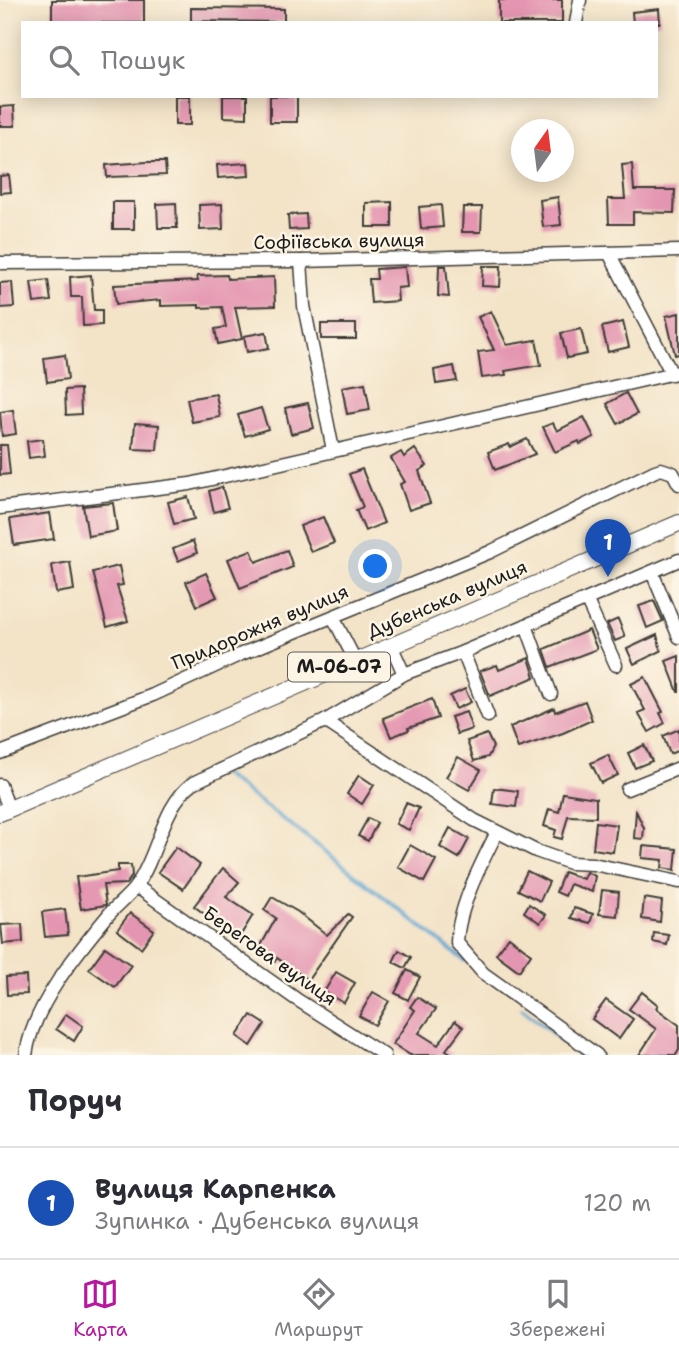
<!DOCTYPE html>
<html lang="uk">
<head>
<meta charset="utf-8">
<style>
  body { margin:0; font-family:"Shantell Sans",sans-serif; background:#f7f7f7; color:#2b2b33 }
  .compass { position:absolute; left:511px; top:119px; width:63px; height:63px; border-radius:50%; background:#fff; box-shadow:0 4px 18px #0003; rotate:14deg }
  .you { position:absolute; left:376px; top:567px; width:24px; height:24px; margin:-18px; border:5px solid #fff; border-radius:50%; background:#1a73e8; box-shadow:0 0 0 10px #1a73e833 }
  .badge { display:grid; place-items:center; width:46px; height:46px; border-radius:50%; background:#b5179e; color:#fff; font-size:23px; font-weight:700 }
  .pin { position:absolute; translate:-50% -58px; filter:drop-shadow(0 2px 4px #0008) }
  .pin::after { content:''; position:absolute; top:37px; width:24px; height:21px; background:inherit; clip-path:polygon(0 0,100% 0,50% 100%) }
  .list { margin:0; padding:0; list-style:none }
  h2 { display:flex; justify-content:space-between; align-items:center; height:91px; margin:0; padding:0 28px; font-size:30px }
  h2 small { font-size:23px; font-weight:400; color:#7c7c81 }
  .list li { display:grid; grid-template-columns:46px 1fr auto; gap:21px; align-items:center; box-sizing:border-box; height:112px; padding:0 28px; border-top:2px solid #e1e1e2 }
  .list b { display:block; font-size:26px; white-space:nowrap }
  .list p { margin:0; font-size:23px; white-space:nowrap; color:#7c7c81 }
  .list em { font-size:23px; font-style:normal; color:#7c7c81 }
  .icon { flex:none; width:38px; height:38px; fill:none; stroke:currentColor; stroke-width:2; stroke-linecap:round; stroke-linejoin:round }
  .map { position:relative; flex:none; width:679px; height:1055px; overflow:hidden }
  .search { position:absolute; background:#fff; box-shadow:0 4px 18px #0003; left:21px; right:21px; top:21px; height:77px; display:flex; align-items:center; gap:18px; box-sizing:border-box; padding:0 24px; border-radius:0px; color:#7c7c81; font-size:26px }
  .sheet { height:203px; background:#fff }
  nav { display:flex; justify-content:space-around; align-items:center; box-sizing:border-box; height:98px; border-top:2px solid #e1e1e2; background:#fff; font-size:19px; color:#7c7c81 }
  nav a { display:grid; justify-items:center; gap:4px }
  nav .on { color:#b5179e }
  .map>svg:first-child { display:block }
</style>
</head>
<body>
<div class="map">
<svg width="679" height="1055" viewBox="0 0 679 1055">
  <rect width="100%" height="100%" fill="#fcf5e5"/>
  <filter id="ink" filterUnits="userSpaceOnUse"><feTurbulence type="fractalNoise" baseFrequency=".0143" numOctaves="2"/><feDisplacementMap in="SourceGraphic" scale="14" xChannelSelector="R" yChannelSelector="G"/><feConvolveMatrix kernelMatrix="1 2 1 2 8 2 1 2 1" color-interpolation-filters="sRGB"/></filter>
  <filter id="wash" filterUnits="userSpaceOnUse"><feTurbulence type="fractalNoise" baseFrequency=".00686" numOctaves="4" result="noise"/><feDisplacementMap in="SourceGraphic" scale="28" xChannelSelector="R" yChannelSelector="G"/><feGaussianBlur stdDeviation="1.57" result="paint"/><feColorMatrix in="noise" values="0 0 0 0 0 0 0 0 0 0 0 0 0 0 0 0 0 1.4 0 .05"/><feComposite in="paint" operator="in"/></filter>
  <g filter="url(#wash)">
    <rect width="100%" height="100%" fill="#f3e3c7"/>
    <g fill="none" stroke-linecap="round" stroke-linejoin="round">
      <g stroke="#58a5d1" stroke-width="3.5">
        <polyline points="222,774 307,837 465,961"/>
        <polyline points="522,1008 579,1055"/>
      </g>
    </g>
    <g id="blocks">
      <g fill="#e495b1">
        <rect x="52" y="0" width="92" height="23"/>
        <rect x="499" y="0" width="63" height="23"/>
        <polygon points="191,8 284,9 284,22 191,21"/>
        <polygon points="659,9 660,23 633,23 632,12"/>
        <rect x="175" y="96" width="15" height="29"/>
        <polygon points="223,96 247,96 247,118 223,117"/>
        <rect x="270" y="96" width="27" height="26"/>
        <polygon points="14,106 15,126 0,126 0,107"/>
        <polygon points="147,162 165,162 166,175 107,177 106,165"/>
        <polygon points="248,163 249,176 218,178 217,165"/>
        <polygon points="632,164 634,190 675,190 674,213 633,212 633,224 609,224 608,199 625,199 622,165"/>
        <polygon points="9,175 11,192 0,193 0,176"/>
        <polygon points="558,197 561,225 543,227 540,200"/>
        <rect x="113" y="202" width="21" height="27"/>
        <polygon points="392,202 392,227 366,227 366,203"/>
        <polygon points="176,203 177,228 158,228 157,204"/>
        <polygon points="222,204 223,229 200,230 199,205"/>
        <polygon points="441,205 443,227 421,229 419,207"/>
        <polygon points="463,207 482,207 481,232 462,232"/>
        <polygon points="306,214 307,229 289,230 288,215"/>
        <polygon points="439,266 446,266 449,297 438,296"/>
        <polygon points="483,266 501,266 500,287 482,286"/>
        <polygon points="405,267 407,287 397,288 398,301 371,303 369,279 377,279 376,269"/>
        <polygon points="91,275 94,310 102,310 102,325 83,326 82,297 71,297 70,277"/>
        <polygon points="227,275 228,279 274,277 275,306 235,307 242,339 218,344 215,329 226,327 222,307 199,308 199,305 161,306 161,300 116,304 114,285 198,281 197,276"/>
        <polygon points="48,280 51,301 34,303 31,282"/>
        <polygon points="12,282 14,307 0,308 0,283"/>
        <polygon points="491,311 507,345 536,340 541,365 505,371 506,375 482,378 478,352 494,350 478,317"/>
        <polygon points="679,313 679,354 675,355 666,316"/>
        <polygon points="623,322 629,347 608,352 602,327"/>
        <rect x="321" y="324" width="35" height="15"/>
        <polygon points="581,329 587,354 567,358 561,333"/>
        <polygon points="266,332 269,348 247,352 244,336"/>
        <polygon points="65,355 68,379 47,382 44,358"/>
        <polygon points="454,366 457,381 436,384 434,370"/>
        <polygon points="365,383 370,410 347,414 342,387"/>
        <polygon points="80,389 81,414 66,415 65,390"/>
        <polygon points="626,393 637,414 618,424 607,404"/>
        <polygon points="216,394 220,417 192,422 187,399"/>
        <polygon points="308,403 314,428 291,434 285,408"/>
        <polygon points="261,408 268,429 245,436 238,415"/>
        <polygon points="13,410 16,434 2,436 0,412"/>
        <polygon points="584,417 594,437 580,444 579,441 555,452 543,427 553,423 557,431"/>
        <polygon points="135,423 159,425 157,450 133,449"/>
        <polygon points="43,439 45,456 29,458 27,441"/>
        <polygon points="527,439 535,454 495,470 488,452 509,444 510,447"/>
        <polygon points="0,445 7,445 10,474 0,475"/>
        <polygon points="415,449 427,466 419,471 430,503 409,510 400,484 405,482 391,458 401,452 404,457"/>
        <polygon points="362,469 384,523 365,531 356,510 363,507 349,474"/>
        <polygon points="222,487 228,508 214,512 209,491"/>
        <polygon points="188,497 194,519 174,524 168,502"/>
        <polygon points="113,503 117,531 88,536 83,506"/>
        <polygon points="50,513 54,539 14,545 10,519"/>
        <polygon points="323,517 334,543 311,552 300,526"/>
        <polygon points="193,541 197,553 178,561 173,549"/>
        <polygon points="251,550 256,562 287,550 293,567 240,588 228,559"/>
        <polygon points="70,562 74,590 56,593 52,565"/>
        <polygon points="119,566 123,585 117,586 128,621 107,627 93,572"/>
        <polygon points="206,573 217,597 197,606 186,582"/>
        <polygon points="654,601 663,621 647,628 639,606"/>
        <polygon points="618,619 625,637 615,641 607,624"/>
        <polygon points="589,630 597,649 550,667 544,649"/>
        <polygon points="657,635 661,651 634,664 627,649"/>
        <polygon points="679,656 679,692 678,692 666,661"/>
        <polygon points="529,658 535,677 490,696 480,671 497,665 499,670"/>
        <polygon points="645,677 663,712 660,713 665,723 649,732 638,713 645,710 631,684"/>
        <polygon points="465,689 471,702 456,709 450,696"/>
        <polygon points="432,699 438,718 408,728 409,730 391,737 383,718"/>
        <polygon points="585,701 592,720 563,733 518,748 510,727 554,708 555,712"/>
        <polygon points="466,712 472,729 457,734 451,717"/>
        <polygon points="679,729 679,750 670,754 663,736"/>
        <polygon points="487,734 493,747 488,757 474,761 467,741"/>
        <polygon points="644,745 652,761 635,768 628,753"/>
        <polygon points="608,755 618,775 601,783 591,763"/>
        <polygon points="458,757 481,770 469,790 446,777"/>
        <polygon points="359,775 374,785 362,804 347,794"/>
        <polygon points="494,788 518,791 516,807 492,804"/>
        <polygon points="563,793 596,798 596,817 568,816 562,839 554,837 556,830 544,826 549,809 559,812"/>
        <polygon points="406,803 419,808 409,830 396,824"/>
        <polygon points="636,811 644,828 643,839 634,838"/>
        <polygon points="368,818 377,823 368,841 358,836"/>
        <polygon points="596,822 617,825 613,852 593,849"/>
        <polygon points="450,828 469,839 459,858 440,847"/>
        <polygon points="410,845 436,860 424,882 398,867"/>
        <polygon points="643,846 677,849 675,870 662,868 663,860 642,858"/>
        <polygon points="176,847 200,865 183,889 158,872"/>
        <polygon points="118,865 131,865 132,876 126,884 103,885 106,905 81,909 76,877 118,871"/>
        <polygon points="223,868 239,882 226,897 253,915 240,936 208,915 207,916 194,906"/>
        <polygon points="527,871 549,882 540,901 518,890"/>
        <polygon points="564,872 583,879 586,872 595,876 592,892 570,884 565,896 556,892"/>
        <polygon points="602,890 619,892 617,916 599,914"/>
        <polygon points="272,897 298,912 327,935 348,914 352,917 308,980 277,958 275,961 258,951 276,918 264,910"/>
        <polygon points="644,898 662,901 660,922 642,919"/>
        <polygon points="529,904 546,915 540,923 524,912"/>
        <polygon points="574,908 593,914 590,923 571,918"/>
        <polygon points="65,909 68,935 45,937 42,912"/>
        <polygon points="130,913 154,930 141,948 117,930"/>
        <polygon points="22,924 23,942 3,944 1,925"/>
        <polygon points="654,933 669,935 667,945 653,942"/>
        <polygon points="509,937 531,954 519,971 496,954"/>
        <polygon points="105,947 131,965 115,987 89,969"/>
        <polygon points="399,950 411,957 405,968 393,962"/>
        <polygon points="407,970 420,977 408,1000 395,993"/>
        <polygon points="336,972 355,983 344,1003 324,992"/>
        <polygon points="26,976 27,994 7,995 6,977"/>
        <polygon points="373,992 389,1001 375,1025 359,1016"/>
        <polygon points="642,992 658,1005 656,1008 679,1025 679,1050 676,1055 639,1055 656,1029 629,1009"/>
        <polygon points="417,997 436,1009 419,1033 438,1045 455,1021 463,1027 446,1050 454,1055 410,1055 393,1044 415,1010 410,1007"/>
        <polygon points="606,1000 633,1019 619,1039 592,1019"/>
        <polygon points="66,1014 83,1026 74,1041 56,1029"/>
        <polygon points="251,1015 265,1024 251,1046 237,1036"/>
      </g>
    </g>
  </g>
  <g filter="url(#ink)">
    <use href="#blocks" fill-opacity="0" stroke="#3c3a36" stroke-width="2"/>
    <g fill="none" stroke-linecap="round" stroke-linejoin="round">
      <g stroke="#3c3a36" stroke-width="15">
        <g id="minor">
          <polyline points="576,23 580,0"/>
          <polyline points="609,253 672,374"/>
          <polyline points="301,261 304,306 333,450"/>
          <polyline points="0,263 301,261 679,251"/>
          <polyline points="0,508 190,484 679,372"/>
          <polyline points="652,572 679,637"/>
          <polyline points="587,601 616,665"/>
          <polyline points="333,617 355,660"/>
          <polyline points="526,625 551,694"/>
          <polyline points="391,645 404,674"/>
          <polyline points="463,652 488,716"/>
          <polyline points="325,721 474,820 536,851 570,863 593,864 679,882"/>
          <polyline points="0,753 153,695 239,655 490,552 655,471 661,469 673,473 679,484"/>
          <polyline points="0,785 9,809"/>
          <polyline points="627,789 679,768"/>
          <path d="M 497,832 C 481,864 458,908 457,943 L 483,973 L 597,1055"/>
          <polyline points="136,886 296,999 384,1055"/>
          <path d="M 26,1055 C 32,1007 79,950 110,913 C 118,904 129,896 136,886 C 159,854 161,807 193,783 L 325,721 L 404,674 L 463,652 L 679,560"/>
        </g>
      </g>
      <g stroke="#3c3a36" stroke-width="18">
        <polyline id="major" points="0,813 679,523"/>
      </g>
      <use href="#minor" stroke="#fff" stroke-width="12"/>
      <use href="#major" stroke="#fff" stroke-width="16"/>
    </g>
  </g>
  <g text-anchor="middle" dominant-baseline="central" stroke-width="5" stroke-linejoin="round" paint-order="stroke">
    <rect fill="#fcf5e5" stroke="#5f5d58" stroke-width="2" x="288" y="652.5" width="102" height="29" rx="5"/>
    <g font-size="18" font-weight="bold" fill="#1c1c1c">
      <text x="339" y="667">М-06-07</text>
    </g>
    <g font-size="19" fill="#1c1c1c" stroke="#fcf5e5">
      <text transform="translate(339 241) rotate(-1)">Софіївська вулиця</text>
      <text transform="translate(447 599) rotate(-23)">Дубенська вулиця</text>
      <text transform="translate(260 627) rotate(-23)">Придорожня вулиця</text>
      <text transform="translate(270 956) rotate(35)">Берегова вулиця</text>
    </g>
  </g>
</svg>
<svg class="compass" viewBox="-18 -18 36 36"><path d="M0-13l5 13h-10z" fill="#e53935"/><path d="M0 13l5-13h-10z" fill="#7c7c81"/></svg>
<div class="you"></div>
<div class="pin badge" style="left:608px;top:577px;background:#1a4fb4">1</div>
<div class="search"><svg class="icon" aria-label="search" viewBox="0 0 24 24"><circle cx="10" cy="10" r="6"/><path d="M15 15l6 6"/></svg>Пошук</div>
</div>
<section class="sheet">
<h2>Поруч<small></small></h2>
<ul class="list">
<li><span class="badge" style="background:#1a4fb4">1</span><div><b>Вулиця Карпенка</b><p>Зупинка · Дубенська вулиця</p></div><em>120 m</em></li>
</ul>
</section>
<nav>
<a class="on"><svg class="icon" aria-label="map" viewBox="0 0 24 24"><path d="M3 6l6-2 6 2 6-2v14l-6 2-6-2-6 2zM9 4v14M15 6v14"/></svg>Карта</a>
<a><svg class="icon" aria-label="directions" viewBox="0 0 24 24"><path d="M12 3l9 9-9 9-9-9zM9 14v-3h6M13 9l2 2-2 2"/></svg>Маршрут</a>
<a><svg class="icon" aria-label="saved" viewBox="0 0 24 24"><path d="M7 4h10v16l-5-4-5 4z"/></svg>Збережені</a>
</nav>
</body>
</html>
